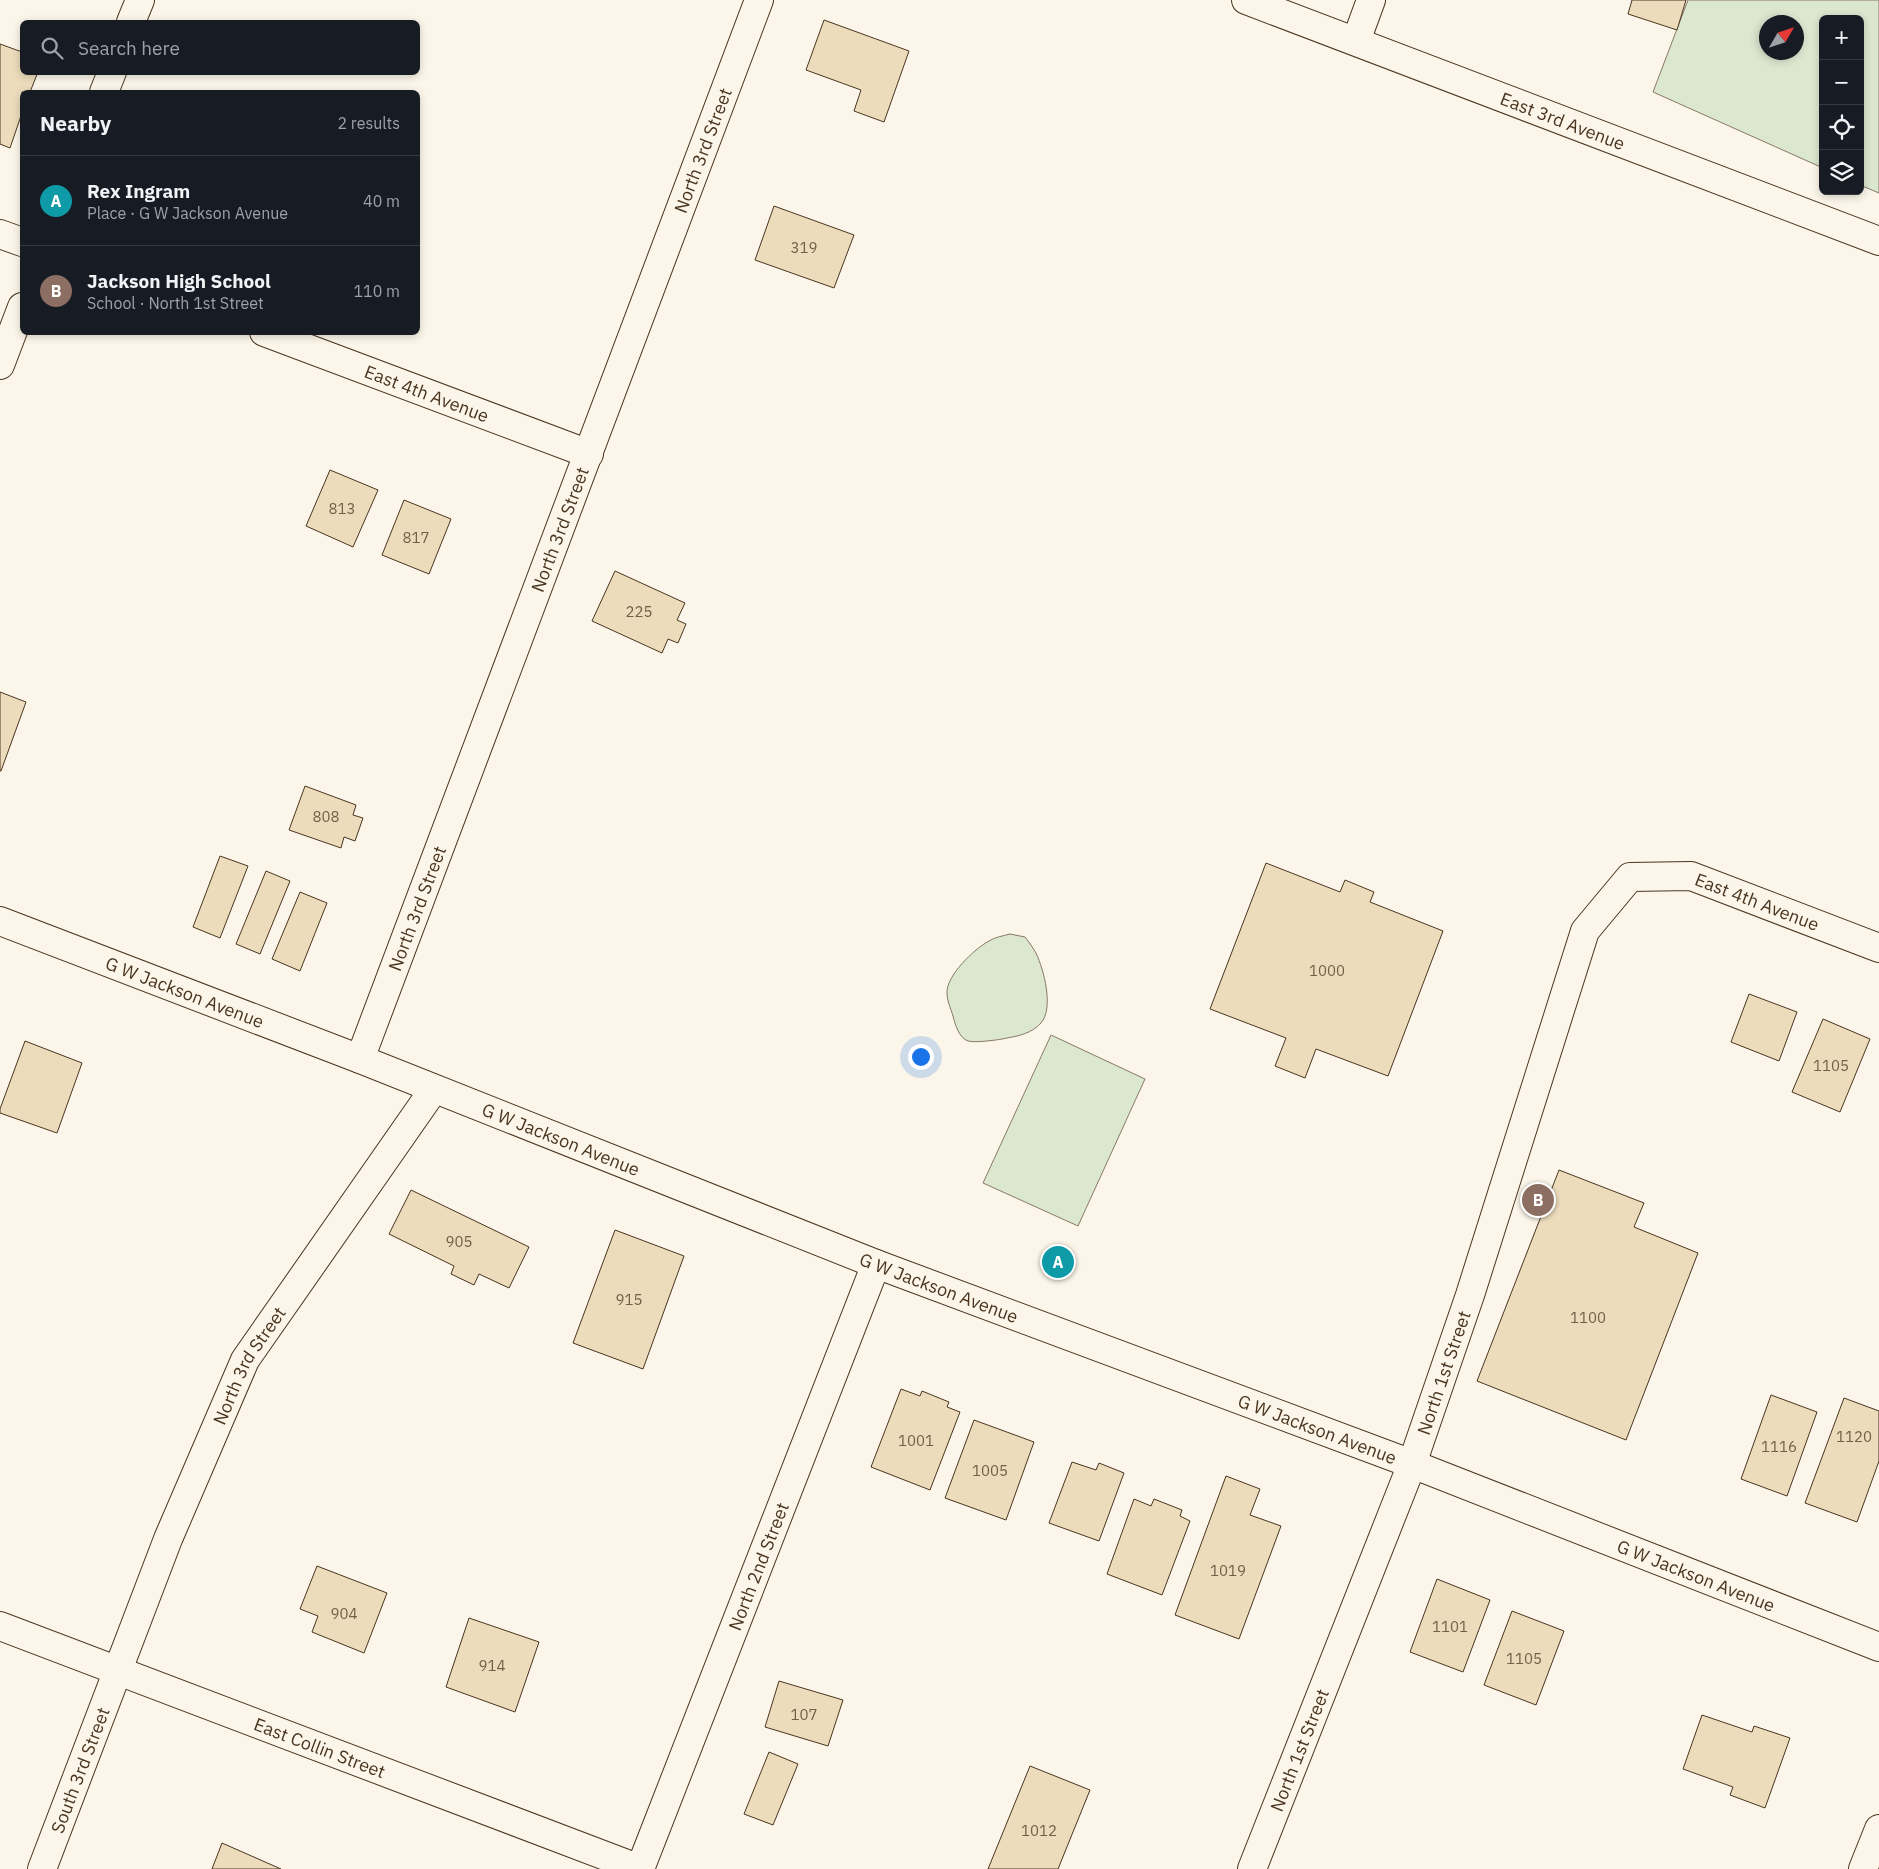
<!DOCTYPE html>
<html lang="en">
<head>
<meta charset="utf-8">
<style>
  body { margin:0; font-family:"IBM Plex Sans",sans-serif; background:#20242c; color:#f1f3f6 }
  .controls { position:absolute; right:15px; top:15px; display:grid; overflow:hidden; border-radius:8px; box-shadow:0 2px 8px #0003 }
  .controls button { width:45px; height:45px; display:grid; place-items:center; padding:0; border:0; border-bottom:1px solid #363941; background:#171b24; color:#f1f3f6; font:25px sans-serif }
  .compass { position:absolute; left:1759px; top:15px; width:45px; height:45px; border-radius:50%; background:#171b24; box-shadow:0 2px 8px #0003; rotate:51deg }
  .you { position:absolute; left:920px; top:1056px; width:18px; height:18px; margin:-12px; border:4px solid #fff; border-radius:50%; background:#1a73e8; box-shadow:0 0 0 8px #1a73e833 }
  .badge { display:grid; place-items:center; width:32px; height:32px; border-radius:50%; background:#c62828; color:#fff; font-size:16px; font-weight:700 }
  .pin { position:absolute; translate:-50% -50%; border:2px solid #fff; box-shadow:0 1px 5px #0006 }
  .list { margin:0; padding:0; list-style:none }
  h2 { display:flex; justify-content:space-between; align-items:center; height:65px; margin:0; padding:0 20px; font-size:21px }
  h2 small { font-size:16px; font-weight:400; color:#9ea1a6 }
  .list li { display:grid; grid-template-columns:32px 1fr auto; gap:15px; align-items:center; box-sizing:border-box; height:90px; padding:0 20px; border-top:1px solid #363941 }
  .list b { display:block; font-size:19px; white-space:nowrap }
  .list p { margin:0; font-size:16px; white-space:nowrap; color:#9ea1a6 }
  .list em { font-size:16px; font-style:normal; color:#9ea1a6 }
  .icon { flex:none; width:28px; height:28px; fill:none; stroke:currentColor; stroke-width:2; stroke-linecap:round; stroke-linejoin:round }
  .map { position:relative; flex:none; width:1879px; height:1869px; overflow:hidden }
  .search { position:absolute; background:#171b24; box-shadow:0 2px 8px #0003; left:20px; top:20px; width:400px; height:55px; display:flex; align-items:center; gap:12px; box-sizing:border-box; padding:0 18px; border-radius:8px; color:#9ea1a6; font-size:19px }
  .panel { position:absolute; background:#171b24; box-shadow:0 2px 8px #0003; left:20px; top:90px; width:400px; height:245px; border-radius:8px }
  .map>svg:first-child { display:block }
</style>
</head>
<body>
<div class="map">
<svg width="1879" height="1869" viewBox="0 0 1879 1869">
  <rect width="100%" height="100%" fill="#fbf6e9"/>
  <g fill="#dce7d0" stroke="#887966" fill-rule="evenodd">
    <path d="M 1688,0 L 1879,0 L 1879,193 L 1860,185 L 1860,19 L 1823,19 L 1823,168 L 1653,92 ZM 1766,22 L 1796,22 L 1796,52 L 1766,52 Z"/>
    <path d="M 1010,934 L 1025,937 C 1029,942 1033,948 1036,953 C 1044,970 1054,1008 1041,1023 C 1032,1033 1019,1036 1007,1038 C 999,1040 975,1043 968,1041 C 959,1038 955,1024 953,1016 C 951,1009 947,1001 947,993 C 946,976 974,949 989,941 C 995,937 1003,936 1010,934 Z"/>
    <polygon points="1051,1035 1145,1079 1078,1226 983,1183"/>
  </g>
  <g fill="#ecdcbc" stroke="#4a3520">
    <polygon points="1632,0 1686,0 1677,30 1628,14"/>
    <polygon points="824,20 909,51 884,122 854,111 861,90 806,70"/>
    <polygon points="0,44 22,52 22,72 38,72 30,92 22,92 22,113 10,148 0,144"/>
    <polygon points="774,206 854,235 834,288 755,260"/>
    <polygon points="330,470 378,490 353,547 306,526"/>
    <polygon points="404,500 451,519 429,574 382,555"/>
    <polygon points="615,571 685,603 677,620 686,624 678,643 668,639 662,653 592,621"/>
    <polygon points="0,692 26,702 1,771 0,771"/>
    <polygon points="305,786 356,805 353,815 363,818 355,841 344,837 341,848 289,830"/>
    <polygon points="220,856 248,866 220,938 193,927"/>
    <polygon points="1266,863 1340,892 1345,880 1374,892 1370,902 1443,931 1388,1076 1316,1049 1305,1078 1275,1066 1286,1038 1210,1009"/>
    <polygon points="266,871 290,881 260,954 236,944"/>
    <polygon points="300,892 327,903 300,971 272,959"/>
    <polygon points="1749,994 1797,1012 1779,1061 1731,1042"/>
    <polygon points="1823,1019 1870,1039 1840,1112 1792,1092"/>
    <polygon points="25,1041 82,1063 57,1133 0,1113 0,1109"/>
    <polygon points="1559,1170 1644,1203 1634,1227 1698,1253 1626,1440 1477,1381"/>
    <polygon points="411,1190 529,1247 509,1288 479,1274 474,1285 451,1274 454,1266 389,1234"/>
    <polygon points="615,1230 684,1256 643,1369 573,1343"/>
    <polygon points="901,1389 920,1396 922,1391 949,1402 947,1407 960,1412 930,1490 871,1467"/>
    <polygon points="1771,1395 1817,1412 1787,1496 1741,1479"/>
    <polygon points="1844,1398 1879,1411 1879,1461 1857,1522 1805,1503"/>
    <polygon points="974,1420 1034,1442 1006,1520 945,1498"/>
    <polygon points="1072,1462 1096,1470 1099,1463 1124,1473 1099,1541 1049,1523"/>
    <polygon points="1226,1476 1260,1489 1250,1515 1281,1526 1239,1639 1175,1615"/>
    <polygon points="1134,1499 1151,1506 1154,1499 1182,1510 1180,1516 1190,1521 1162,1595 1107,1574"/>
    <polygon points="317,1566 387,1593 364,1653 312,1632 318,1616 300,1609"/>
    <polygon points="1437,1579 1490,1600 1463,1672 1410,1652"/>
    <polygon points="1512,1611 1564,1631 1536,1705 1484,1685"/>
    <polygon points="469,1618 539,1642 515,1712 446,1687"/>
    <polygon points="779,1681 843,1700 828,1746 765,1727"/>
    <polygon points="1702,1715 1752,1732 1754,1726 1790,1738 1765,1808 1730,1795 1733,1787 1683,1769"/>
    <polygon points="769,1752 798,1764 773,1825 744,1814"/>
    <polygon points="1030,1766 1090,1790 1058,1869 988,1869"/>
    <polygon points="222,1843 281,1869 212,1869"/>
  </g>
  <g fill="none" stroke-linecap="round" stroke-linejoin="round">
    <g stroke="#4a3520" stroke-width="30">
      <g id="minor">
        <path id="s1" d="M 1246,0 L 1879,241"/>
        <polyline points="131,22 140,0"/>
        <polyline points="1356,41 1371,0"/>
        <polyline points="104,92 112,72"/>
        <polyline points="0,234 22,242"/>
        <path id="s2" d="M 264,332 L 589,454"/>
        <polyline points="0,365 22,307"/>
        <path id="s3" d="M 360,1059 L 759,0"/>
        <path id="s4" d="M 0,1626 L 640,1869"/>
        <path id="s5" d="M 42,1869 L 168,1539 L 245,1360 L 434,1089"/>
        <path id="s6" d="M 1252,1869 L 1412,1464 L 1470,1295 L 1585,931 L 1630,877 L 1691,876 L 1879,948"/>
        <polyline points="1863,1869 1879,1829"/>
      </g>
    </g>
    <g stroke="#4a3520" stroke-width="30">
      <g id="tertiary">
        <path id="s7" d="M 0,921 L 360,1059 L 876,1264 L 1412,1464 L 1879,1647"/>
        <path id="s8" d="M 640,1869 L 876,1264"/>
      </g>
    </g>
    <use href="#minor" stroke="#fbf6e9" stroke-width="28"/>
    <use href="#tertiary" stroke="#fbf6e9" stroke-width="28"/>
  </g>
  <g text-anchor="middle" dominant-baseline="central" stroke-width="4" stroke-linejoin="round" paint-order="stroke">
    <g font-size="15" fill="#725f47">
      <text x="804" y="247">319</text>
      <text x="342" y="508">813</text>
      <text x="416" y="537">817</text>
      <text x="639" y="611">225</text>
      <text x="326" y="816">808</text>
      <text x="1327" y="970">1000</text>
      <text x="1831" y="1065">1105</text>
      <text x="459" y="1241">905</text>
      <text x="629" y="1299">915</text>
      <text x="1588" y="1317">1100</text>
      <text x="1854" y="1436">1120</text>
      <text x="916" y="1440">1001</text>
      <text x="1779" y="1446">1116</text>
      <text x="990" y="1470">1005</text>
      <text x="1228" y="1570">1019</text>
      <text x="344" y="1613">904</text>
      <text x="1450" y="1626">1101</text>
      <text x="1524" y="1658">1105</text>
      <text x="492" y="1665">914</text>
      <text x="804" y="1714">107</text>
      <text x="1039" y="1830">1012</text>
    </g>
    <g font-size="18" fill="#4a3520" stroke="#fbf6e9">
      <text stroke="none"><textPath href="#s1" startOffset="339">East 3rd Avenue</textPath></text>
      <text stroke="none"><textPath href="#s3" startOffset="971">North 3rd Street</textPath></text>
      <text stroke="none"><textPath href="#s2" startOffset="174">East 4th Avenue</textPath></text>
      <text stroke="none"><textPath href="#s3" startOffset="566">North 3rd Street</textPath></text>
      <text stroke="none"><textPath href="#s6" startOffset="1198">East 4th Avenue</textPath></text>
      <text stroke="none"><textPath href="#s3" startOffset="161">North 3rd Street</textPath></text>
      <text stroke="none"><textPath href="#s7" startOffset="198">G W Jackson Avenue</textPath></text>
      <text stroke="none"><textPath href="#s7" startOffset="602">G W Jackson Avenue</textPath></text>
      <text stroke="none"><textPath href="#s7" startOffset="1008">G W Jackson Avenue</textPath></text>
      <text stroke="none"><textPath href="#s5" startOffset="545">North 3rd Street</textPath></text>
      <text stroke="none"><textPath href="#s6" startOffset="532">North 1st Street</textPath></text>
      <text stroke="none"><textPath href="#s7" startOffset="1412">G W Jackson Avenue</textPath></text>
      <text stroke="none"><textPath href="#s8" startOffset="325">North 2nd Street</textPath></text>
      <text stroke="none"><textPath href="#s7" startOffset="1818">G W Jackson Avenue</textPath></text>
      <text stroke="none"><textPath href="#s4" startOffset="342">East Collin Street</textPath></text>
      <text stroke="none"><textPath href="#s6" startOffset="128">North 1st Street</textPath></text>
      <text stroke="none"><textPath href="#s5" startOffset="106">South 3rd Street</textPath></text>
    </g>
  </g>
</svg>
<div class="controls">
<button>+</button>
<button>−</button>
<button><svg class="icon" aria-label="locate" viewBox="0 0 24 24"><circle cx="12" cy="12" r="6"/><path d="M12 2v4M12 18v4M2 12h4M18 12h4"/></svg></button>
<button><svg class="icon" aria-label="layers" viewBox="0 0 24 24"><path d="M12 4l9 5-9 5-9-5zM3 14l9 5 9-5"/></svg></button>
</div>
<svg class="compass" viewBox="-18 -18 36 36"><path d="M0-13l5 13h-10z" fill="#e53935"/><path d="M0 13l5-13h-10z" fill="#9ea1a6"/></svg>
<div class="you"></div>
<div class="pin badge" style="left:1058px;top:1262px;background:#0f9aa8">A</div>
<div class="pin badge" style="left:1538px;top:1200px;background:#8d6e63">B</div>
<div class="search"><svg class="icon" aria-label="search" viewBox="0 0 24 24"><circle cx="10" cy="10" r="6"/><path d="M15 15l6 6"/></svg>Search here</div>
<section class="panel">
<h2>Nearby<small>2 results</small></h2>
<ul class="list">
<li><span class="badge" style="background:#0f9aa8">A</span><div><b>Rex Ingram</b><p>Place · G W Jackson Avenue</p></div><em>40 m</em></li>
<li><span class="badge" style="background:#8d6e63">B</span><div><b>Jackson High School</b><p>School · North 1st Street</p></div><em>110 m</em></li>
</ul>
</section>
</div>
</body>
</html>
